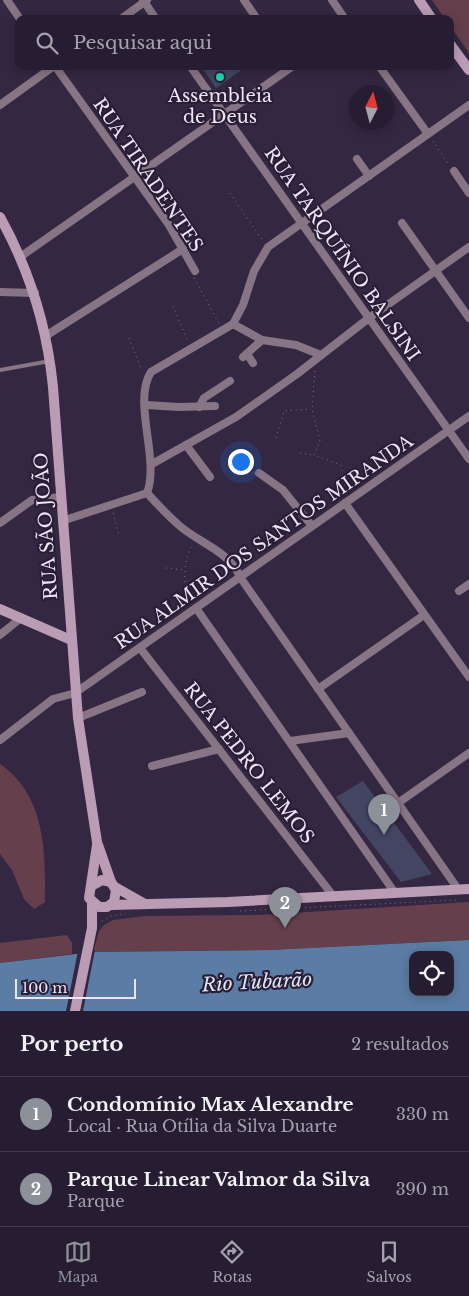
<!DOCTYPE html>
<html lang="pt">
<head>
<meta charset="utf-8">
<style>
  body { margin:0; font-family:"Libre Baskerville",serif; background:#332a3e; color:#f1f3f6 }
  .controls { position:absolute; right:15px; bottom:15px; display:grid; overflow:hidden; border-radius:10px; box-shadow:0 2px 12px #0003 }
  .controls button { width:45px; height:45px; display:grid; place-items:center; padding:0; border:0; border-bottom:1px solid #433b4d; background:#271d32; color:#f1f3f6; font:25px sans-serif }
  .compass { position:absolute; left:349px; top:85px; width:45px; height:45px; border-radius:50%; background:#271d32; box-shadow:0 2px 12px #0003; rotate:6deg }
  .scale { position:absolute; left:15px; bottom:12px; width:121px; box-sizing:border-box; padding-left:5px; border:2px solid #ede5f6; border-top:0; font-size:14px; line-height:18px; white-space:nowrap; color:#ede5f6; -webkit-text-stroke:4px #2a1e37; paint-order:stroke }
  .you { position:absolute; left:240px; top:461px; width:18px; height:18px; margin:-12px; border:4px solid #fff; border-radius:50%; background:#1a73e8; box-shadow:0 0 0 8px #1a73e833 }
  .badge { display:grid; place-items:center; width:32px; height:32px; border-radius:50%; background:#8c9099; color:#fff; font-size:16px; font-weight:700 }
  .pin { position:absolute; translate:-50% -41px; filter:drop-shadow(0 1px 2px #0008) }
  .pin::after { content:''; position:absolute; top:26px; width:18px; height:15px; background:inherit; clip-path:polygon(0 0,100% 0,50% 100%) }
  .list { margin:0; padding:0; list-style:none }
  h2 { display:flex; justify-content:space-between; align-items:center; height:65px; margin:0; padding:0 20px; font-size:21px }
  h2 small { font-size:16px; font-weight:400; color:#a4a2ac }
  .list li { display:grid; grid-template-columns:32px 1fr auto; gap:15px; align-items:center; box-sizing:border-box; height:75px; padding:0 20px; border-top:1px solid #433b4d }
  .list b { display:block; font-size:19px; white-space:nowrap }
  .list p { margin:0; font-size:16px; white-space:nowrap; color:#a4a2ac }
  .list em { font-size:16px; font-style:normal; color:#a4a2ac }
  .icon { flex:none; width:28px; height:28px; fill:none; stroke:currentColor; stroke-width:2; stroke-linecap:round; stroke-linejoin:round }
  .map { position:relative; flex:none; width:469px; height:1011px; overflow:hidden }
  .search { position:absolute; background:#271d32; box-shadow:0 2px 12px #0003; left:15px; right:15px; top:15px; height:55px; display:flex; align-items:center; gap:12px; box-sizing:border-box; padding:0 18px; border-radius:10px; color:#a4a2ac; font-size:19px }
  .sheet { height:215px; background:#271d32 }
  nav { display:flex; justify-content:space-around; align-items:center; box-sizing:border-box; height:70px; border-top:1px solid #433b4d; background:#271d32; font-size:14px; color:#a4a2ac }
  nav a { display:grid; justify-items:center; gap:2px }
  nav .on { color:#8c9099 }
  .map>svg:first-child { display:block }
</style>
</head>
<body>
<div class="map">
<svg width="469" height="1011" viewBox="0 0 469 1011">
  <rect width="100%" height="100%" fill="#342742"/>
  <g fill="#653f4c">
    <polygon points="432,0 469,0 469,53 450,26 450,19 445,19"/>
    <path d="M 0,764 C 45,795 46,851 45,902 L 34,909 L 24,899 L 12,870 L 0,854 Z"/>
    <polygon points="469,902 469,940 270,950 93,952 99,931 104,925 113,920 145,916 259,915"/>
    <polygon points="67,935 72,943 72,954 0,963 0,943"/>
  </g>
  <path fill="#5b7ca4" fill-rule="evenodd" d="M 469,940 L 469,1011 L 0,1011 L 0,963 L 93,952 L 270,950 ZM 413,955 L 450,955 L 450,992 L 413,992 Z"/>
  <polygon fill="#342742" points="95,950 83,1011 66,1011 78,951"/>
  <g fill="#434663">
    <polygon points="201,66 247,66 216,88"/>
    <polygon points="363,781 432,874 401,882 336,797"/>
  </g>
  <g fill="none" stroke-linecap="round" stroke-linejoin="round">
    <g stroke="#7c7188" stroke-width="1" stroke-dasharray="1 4" stroke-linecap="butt">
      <polyline points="433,141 449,165"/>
      <polyline points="230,193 263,241"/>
      <polyline points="194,278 219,323"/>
      <polyline points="173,306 188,342"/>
      <polyline points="129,338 142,371"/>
      <polyline points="315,371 312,409 320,441 314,455 341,465 346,493"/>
      <polyline points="276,438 284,411 311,409"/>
      <polyline points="300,453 313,455"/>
      <polyline points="113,513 119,535"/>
      <polyline points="166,568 184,570"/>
      <path d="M 191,601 C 182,584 183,563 192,545"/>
      <polyline points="240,911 456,900"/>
      <polyline points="102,921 111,916 126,914"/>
    </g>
    <polyline stroke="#877484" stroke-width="4" points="0,370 50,361"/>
    <g stroke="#877484" stroke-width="8">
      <polyline points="7,0 20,19"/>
      <polyline points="143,0 156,19"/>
      <polyline points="244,0 257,19"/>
      <polyline points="332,0 345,19"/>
      <polyline points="121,19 147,0"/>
      <polyline points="55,66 169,225 195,271"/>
      <polyline points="190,66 469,459"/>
      <polyline points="379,66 428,134"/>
      <polyline points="0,105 54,66"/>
      <polyline points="357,159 369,176"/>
      <polyline points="454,171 469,193"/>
      <polyline points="402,223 469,318"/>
      <polyline points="20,257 293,66"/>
      <polyline points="0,292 35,293"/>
      <polyline points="233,324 262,340 296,345 321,355"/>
      <polyline points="47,335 183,249"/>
      <polyline points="247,354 253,363"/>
      <polyline points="243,357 262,340"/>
      <polyline points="146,405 179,407 215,406"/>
      <polyline points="199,407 204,398 230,381"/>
      <polyline points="186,445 210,477"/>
      <polyline points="152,464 236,417 297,374 369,318 469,247"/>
      <polyline points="259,473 283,490 312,526"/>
      <polyline points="345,503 469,677"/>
      <polyline points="62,521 147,493"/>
      <polyline points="0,523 32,500 61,497"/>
      <polyline points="459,591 469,584"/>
      <polyline points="196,608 395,893"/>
      <polyline points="0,635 21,618"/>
      <polyline points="140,648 334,897"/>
      <polyline points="318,689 424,615"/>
      <polyline points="78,718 142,692"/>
      <polyline points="0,740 53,699 75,693 469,416"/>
      <polyline points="290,741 349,733"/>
      <polyline points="152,766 219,749"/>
      <polyline points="398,803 469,753"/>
      <path d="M 458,889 L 240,577 C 230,552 200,543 181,527 C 169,517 158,505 147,493 C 160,459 132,401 151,372 L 233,324 L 243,305 L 254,271 L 268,247 L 469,105"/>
    </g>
    <g stroke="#ba9cb5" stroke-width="10">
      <polyline points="419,0 432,19"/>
      <polyline points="450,44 469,70"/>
      <path d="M 0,217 C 30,271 47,326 53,387 L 78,718 L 97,842 L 111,882"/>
      <polyline points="0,609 71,640"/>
      <polyline points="91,886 102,880 111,882 116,890 114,902 107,907 99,907 89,898 97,845"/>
      <polyline points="115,887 145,904"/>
      <polyline points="111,905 228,902 469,889"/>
      <polyline points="75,1011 92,928 92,902"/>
    </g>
  </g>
  <circle fill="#1cd5b1" stroke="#2a1e37" stroke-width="2" cx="220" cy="77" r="5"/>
  <g text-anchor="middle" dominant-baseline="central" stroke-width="4.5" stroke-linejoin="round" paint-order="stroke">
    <g font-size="18" fill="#ede5f6" stroke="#2a1e37">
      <text x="220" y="96">Assembleia<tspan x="220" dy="21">de Deus</tspan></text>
    </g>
    <g font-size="18" fill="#ede5f6" stroke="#2a1e37">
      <text transform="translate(148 175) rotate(56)">RUA TIRADENTES</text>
      <text transform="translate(342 254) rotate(55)">RUA TARQUÍNIO BALSINI</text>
      <text transform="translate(46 526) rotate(-94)">RUA SÃO JOÃO</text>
      <text transform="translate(264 542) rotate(-35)">RUA ALMIR DOS SANTOS MIRANDA</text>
      <text transform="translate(249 763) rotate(52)">RUA PEDRO LEMOS</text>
    </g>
    <g font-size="19" font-style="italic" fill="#dbe5f2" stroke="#2a1e37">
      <text transform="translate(257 982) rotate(-3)">Rio Tubarão</text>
    </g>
  </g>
</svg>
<div class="controls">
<button><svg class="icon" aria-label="locate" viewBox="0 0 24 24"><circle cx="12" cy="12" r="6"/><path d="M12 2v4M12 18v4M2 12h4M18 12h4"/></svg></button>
</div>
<svg class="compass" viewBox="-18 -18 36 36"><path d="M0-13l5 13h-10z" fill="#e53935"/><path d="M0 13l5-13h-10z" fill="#a4a2ac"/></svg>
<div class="scale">100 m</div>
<div class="you"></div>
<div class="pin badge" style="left:384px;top:835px">1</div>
<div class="pin badge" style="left:285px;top:928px">2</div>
<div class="search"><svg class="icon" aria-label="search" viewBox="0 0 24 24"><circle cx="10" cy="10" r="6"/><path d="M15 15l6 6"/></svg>Pesquisar aqui</div>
</div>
<section class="sheet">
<h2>Por perto<small>2 resultados</small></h2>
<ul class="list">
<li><span class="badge">1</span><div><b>Condomínio Max Alexandre</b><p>Local · Rua Otília da Silva Duarte</p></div><em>330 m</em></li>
<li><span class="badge">2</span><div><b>Parque Linear Valmor da Silva</b><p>Parque</p></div><em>390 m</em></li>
</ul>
</section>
<nav>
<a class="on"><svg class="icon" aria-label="map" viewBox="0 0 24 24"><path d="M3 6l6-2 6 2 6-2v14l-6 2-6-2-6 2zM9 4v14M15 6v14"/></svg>Mapa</a>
<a><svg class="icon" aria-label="directions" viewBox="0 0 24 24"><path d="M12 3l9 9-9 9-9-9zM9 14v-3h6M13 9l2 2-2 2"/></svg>Rotas</a>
<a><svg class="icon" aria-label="saved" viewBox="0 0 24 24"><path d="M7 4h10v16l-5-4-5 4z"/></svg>Salvos</a>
</nav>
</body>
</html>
